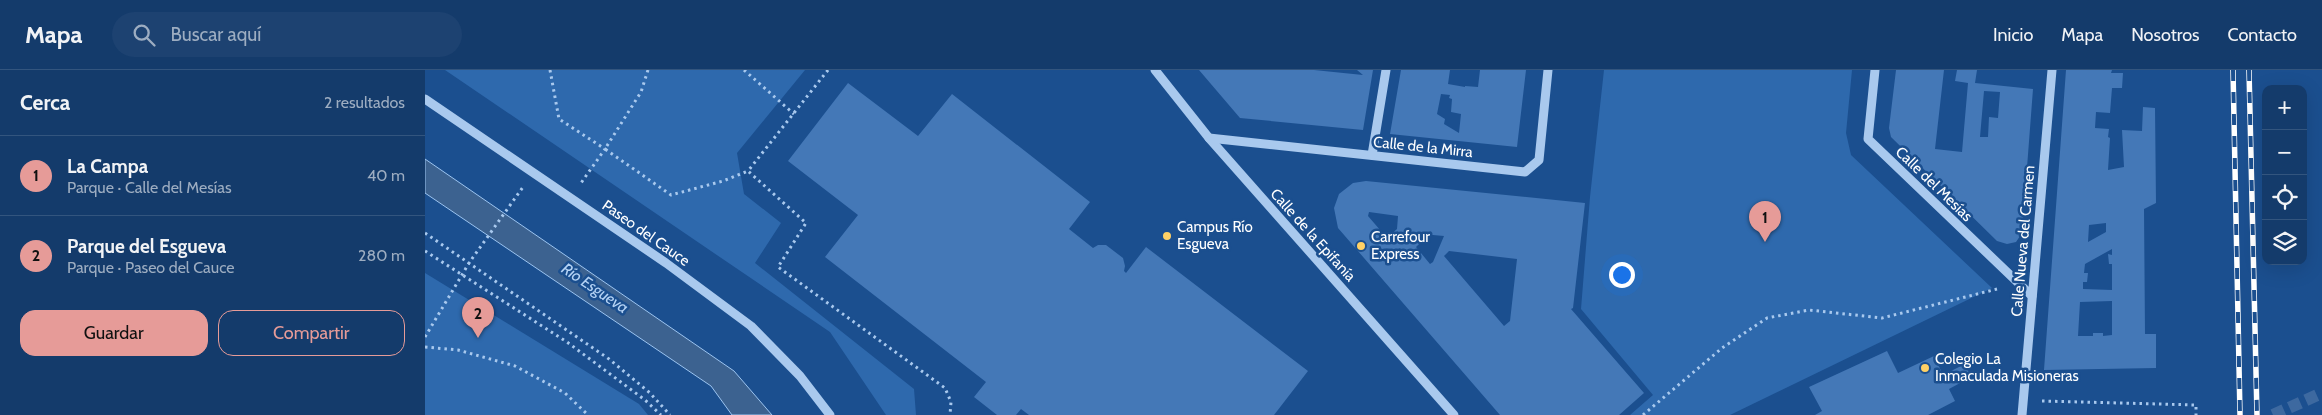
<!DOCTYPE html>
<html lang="es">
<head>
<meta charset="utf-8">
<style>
  body { margin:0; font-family:Cabin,sans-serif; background:#1d4271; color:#f1f3f6 }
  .controls { position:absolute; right:15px; top:15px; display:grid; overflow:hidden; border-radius:10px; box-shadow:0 5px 20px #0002 }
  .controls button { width:45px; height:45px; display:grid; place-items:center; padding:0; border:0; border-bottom:1px solid #33557e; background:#143b6b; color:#f1f3f6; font:25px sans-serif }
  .you { position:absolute; left:1196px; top:204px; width:18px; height:18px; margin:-12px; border:4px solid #fff; border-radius:50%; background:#1a73e8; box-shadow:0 0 0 8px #1a73e833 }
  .badge { display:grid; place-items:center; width:32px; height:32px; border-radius:50%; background:#e69b98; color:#111; font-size:16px; font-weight:700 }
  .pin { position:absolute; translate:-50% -41px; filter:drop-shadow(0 1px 2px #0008) }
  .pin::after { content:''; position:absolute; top:26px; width:18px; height:15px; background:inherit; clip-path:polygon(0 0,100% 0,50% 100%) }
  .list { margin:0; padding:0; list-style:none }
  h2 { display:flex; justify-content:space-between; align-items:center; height:65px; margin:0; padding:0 20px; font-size:21px }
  h2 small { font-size:16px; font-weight:400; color:#9dadc1 }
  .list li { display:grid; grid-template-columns:32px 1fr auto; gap:15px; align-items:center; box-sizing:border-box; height:80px; padding:0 20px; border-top:1px solid #33557e }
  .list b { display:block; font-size:19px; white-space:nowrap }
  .list p { margin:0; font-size:16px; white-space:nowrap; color:#9dadc1 }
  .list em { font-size:16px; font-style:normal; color:#9dadc1 }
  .actions { display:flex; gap:10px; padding:15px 20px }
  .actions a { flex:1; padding:11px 0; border:1px solid #e69b98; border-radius:15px; text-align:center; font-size:18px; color:#e69b98 }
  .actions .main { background:#e69b98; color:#111 }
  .icon { flex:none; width:28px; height:28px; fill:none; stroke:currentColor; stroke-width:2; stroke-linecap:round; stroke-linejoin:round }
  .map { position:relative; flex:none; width:1897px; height:345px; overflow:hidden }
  header { display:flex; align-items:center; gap:30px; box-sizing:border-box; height:70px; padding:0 25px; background:#143b6b; border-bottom:1px solid #33557e }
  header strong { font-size:24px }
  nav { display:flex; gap:28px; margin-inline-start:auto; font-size:18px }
  .search { width:350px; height:45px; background:#1d4271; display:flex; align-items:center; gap:12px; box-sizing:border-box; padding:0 18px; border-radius:28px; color:#9dadc1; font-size:19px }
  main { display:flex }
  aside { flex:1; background:#143b6b }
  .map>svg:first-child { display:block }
</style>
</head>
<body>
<header>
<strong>Mapa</strong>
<div class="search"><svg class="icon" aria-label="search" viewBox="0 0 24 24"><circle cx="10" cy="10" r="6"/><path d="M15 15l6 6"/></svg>Buscar aquí</div>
<nav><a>Inicio</a><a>Mapa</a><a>Nosotros</a><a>Contacto</a></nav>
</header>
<main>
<aside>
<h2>Cerca<small>2 resultados</small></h2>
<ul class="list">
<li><span class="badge">1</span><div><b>La Campa</b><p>Parque · Calle del Mesías</p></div><em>40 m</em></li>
<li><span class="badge">2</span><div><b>Parque del Esgueva</b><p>Parque · Paseo del Cauce</p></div><em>280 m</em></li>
</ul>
<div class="actions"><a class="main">Guardar</a><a>Compartir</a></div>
</aside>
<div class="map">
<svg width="1897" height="345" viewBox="0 0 1897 345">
  <rect width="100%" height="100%" fill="#1b4f8f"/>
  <g fill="#2e69ad">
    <polygon points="20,0 380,0 312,83 319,124 356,153 330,193 489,319 491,345 461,345 405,262"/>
    <polygon points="1179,0 1427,0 1421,63 1426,85 1567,218 1305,345 1205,345 1228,325 1156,239 1165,127"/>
    <polygon points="0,203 214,334 223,345 0,345"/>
  </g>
  <polygon fill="#3c6290" stroke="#9cc4f0" points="0,89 309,301 347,345 307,345 286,316 0,123"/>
  <g fill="#4478b7" fill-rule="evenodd">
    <polygon points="774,0 889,0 938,5 932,0 948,0 938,60 815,48"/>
    <path d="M 976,0 L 1025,0 L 1023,14 L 1040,17 L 1040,16 L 1053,17 L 1055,0 L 1101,0 L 1092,77 L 965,64 ZM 1016,24 L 1025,25 L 1024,28 L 1027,29 L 1026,42 L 1036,44 L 1034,63 L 1019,54 L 1020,49 L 1012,44 Z"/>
    <path d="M 1471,0 L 1519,0 L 1510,79 L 1537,82 L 1543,13 L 1530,11 L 1532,0 L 1552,0 L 1550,13 L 1608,19 L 1597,163 L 1591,172 L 1582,174 L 1572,171 L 1466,67 L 1464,58 ZM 1559,21 L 1575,22 L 1573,48 L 1564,47 L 1563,67 L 1555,67 Z"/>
    <path d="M 1641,0 L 1687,0 L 1686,3 L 1698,3 L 1697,18 L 1687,18 L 1685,43 L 1671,42 L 1670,58 L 1684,59 L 1683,67 L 1685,68 L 1683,100 L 1699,97 L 1697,60 L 1717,61 L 1718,37 L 1730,38 L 1731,133 L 1719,139 L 1720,264 L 1731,264 L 1731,298 L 1619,300 ZM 1681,153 L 1681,162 L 1663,172 L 1664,155 ZM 1687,179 L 1687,185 L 1683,184 L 1684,194 L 1687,194 L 1687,220 L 1658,219 L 1658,212 L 1662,212 L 1663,203 L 1659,203 L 1660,194 ZM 1687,231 L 1687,265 L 1678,266 L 1678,263 L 1668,263 L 1668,266 L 1653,266 L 1655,232 Z"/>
    <polygon points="423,13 493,66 527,24 665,132 644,159 668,178 673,175 681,175 698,188 700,196 699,201 701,203 721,177 883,301 849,345 604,345 596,339 591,345 572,345 549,327 561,312 400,187 433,145 363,91"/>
    <path d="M 941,111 L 1160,133 L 1148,238 L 1146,239 L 1219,323 L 1194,345 L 1075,345 L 913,158 L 909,138 L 914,124 L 928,113 ZM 944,142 L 973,146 L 972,159 L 962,168 L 943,146 ZM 997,164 L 1019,166 L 1008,192 L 1005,194 L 991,177 L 997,171 ZM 1024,181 L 1092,189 L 1085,251 L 1079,256 L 1019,186 Z"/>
    <polygon points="1462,281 1473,303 1509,286 1518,305 1540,294 1546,307 1524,319 1530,331 1503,345 1390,345 1397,341 1384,317"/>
  </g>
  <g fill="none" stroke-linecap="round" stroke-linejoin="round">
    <polyline stroke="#3d69a0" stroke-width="12" stroke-dasharray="12 6" stroke-linecap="butt" points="1848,345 1897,323"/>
    <g stroke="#a9c9ee" stroke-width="3" stroke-dasharray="2.5 4" stroke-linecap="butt">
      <polyline points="125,0 134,49 180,79 156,113 155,112"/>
      <polyline points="223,0 216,22 180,79 246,125 298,111 323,101"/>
      <polyline points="319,0 369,44"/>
      <polyline points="403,0 323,101 381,153 353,197 520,318 526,332 525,345"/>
      <polyline points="0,163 184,289 225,323 245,345"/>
      <polyline points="0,181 142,272 220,330 236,345"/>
      <polyline points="0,267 44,193 98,117"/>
      <polyline points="0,277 33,280 90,296 140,323 163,345"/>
      <polyline points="1617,331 1771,335 1771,345"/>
      <polyline points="1218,345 1297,278 1342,248 1384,240 1457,248 1572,219"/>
    </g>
    <g stroke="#a9c9ee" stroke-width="9">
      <polyline points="730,0 784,68 1029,345"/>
      <polyline points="1450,0 1443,69 1607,226"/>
      <polyline points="0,29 241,193 326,256 375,306 405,345"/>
      <polyline points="784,68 1100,102 1114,90 1123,0"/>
      <polyline points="947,85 961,0"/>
      <polyline points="1597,345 1627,0"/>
    </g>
    <g stroke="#fff" stroke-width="5.5">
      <g id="rail">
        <polyline points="1808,0 1815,345"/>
        <polyline points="1824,0 1832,345"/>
      </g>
    </g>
    <use href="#rail" stroke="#1b4f8f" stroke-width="4" stroke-dasharray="11" stroke-linecap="butt"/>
  </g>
  <g fill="#ffd166" stroke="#1b4f8f" stroke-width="2">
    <circle cx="742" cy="166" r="5"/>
    <circle cx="936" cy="176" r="5"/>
    <circle cx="1500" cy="298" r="5"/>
  </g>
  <g text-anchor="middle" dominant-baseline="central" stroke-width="5" stroke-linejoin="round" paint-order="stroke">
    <g font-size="15" fill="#fff" stroke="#1b4f8f">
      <text transform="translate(998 77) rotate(6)">Calle de la Mirra</text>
      <text transform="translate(1509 114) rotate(44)">Calle del Mesías</text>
      <text transform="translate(221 163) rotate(35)">Paseo del Cauce</text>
      <text transform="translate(888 165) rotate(48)">Calle de la Epifanía</text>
      <text transform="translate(1598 171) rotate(-85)">Calle Nueva del Carmen</text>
    </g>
    <g font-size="15" fill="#fff" stroke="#1b4f8f" text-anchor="start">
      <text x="752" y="157">Campus Río<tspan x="752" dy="17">Esgueva</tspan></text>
      <text x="946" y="167">Carrefour<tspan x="946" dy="17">Express</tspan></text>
      <text x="1510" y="289">Colegio La<tspan x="1510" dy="17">Inmaculada Misioneras</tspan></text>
    </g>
    <g font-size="16" font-style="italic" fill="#b5d3f5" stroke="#1b4f8f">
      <text transform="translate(170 218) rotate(34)">Río Esgueva</text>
    </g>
  </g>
</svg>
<div class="controls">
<button>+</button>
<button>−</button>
<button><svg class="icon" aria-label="locate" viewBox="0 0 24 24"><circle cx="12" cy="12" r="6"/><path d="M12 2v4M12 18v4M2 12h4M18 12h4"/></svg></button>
<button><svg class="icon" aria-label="layers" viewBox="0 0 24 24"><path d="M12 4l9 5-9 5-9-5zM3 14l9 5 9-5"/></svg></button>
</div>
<div class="you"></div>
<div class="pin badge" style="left:1340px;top:172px">1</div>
<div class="pin badge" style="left:53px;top:268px">2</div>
</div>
</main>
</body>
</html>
